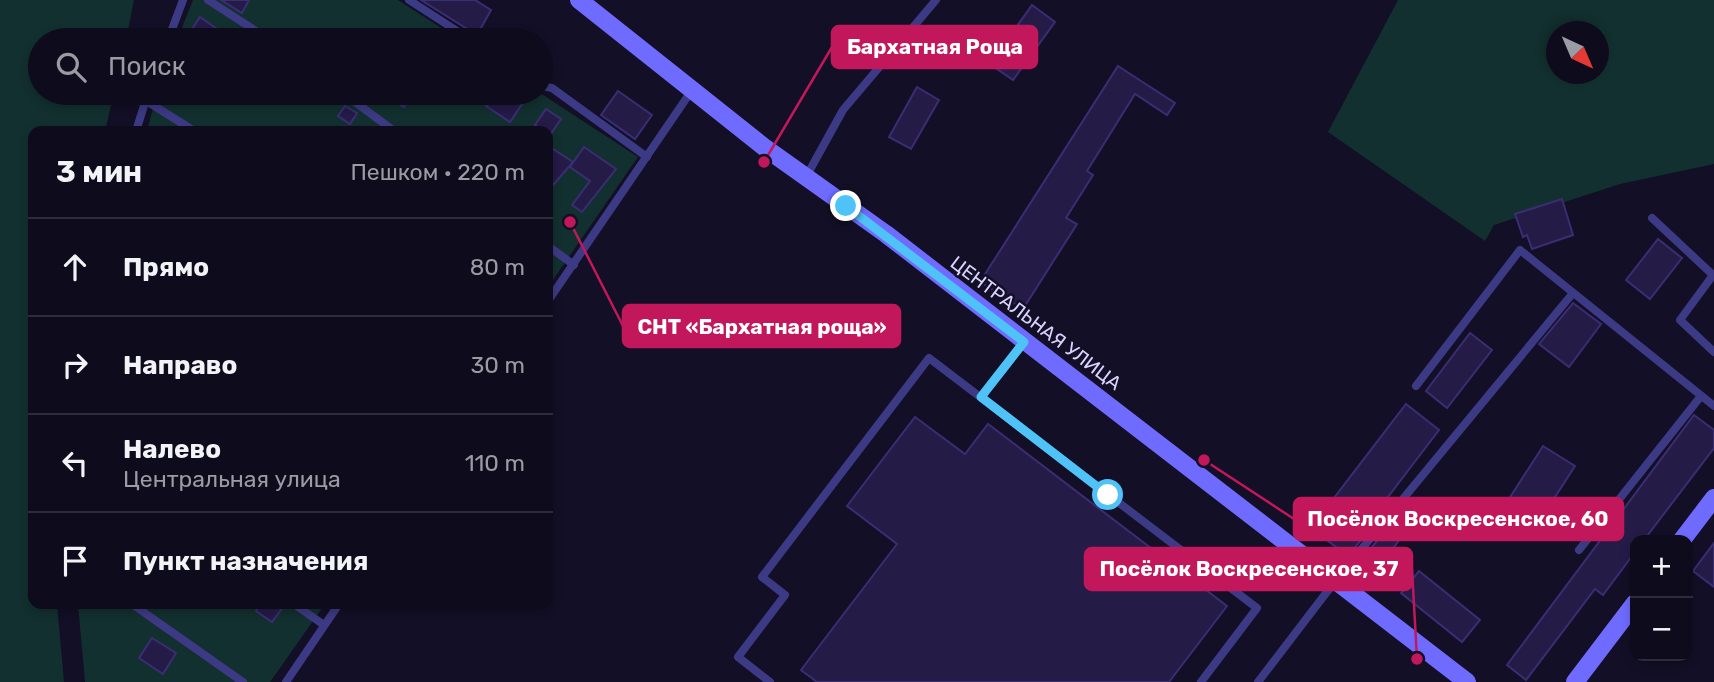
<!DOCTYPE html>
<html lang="ru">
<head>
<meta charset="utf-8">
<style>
  body { margin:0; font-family:Rubik,sans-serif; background:#1c1929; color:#f1f3f6 }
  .controls { position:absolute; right:21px; bottom:21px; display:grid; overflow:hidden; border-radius:14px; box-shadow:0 4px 10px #0003 }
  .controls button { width:63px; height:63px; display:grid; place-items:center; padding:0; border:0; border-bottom:2px solid #2e2b3b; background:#0e0b1c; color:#f1f3f6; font:35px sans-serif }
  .compass { position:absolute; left:1546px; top:21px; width:63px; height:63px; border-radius:50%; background:#0e0b1c; box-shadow:0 4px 10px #0003; rotate:136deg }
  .stop { position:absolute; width:21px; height:21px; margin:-16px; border:5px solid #4fc3f7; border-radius:50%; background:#fff }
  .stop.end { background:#4fc3f7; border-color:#fff; box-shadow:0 2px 7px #0008 }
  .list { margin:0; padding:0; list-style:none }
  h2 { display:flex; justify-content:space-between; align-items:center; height:91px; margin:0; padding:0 28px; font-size:30px }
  h2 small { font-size:23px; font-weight:400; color:#9b9ba3 }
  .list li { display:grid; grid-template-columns:46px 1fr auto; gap:21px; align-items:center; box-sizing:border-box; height:98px; padding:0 28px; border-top:2px solid #2e2b3b }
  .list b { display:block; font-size:26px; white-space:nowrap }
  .list p { margin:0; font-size:23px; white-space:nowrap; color:#9b9ba3 }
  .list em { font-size:23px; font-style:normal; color:#9b9ba3 }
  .icon { flex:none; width:38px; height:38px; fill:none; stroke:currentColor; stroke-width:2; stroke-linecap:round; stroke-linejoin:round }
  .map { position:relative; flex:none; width:1714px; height:682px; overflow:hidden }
  .search { position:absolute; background:#0e0b1c; box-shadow:0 4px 10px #0003; left:28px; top:28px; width:525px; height:77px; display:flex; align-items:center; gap:18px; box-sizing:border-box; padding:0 24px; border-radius:38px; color:#9b9ba3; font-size:26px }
  .panel { position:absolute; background:#0e0b1c; box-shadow:0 4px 10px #0003; left:28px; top:126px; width:525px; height:483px; border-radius:14px }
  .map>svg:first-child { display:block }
</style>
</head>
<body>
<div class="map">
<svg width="1714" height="682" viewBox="0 0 1714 682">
  <rect width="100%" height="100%" fill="#130f26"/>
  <g fill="#12302f" fill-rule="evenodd">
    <polygon points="0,0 134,0 126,40 40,40 40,93 114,93 105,131 33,131 33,604 57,604 64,682 0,682"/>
    <polygon points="193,0 398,0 460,40 177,40"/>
    <path d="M 1398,0 L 1714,0 L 1714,164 L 1620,184 L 1494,225 L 1485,241 L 1328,132 ZM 1556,32 L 1598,32 L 1598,74 L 1556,74 Z"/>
    <polygon points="157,93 540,93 638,157 548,287 548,131 147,131"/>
    <polygon points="78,604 325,604 270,682 85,682"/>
  </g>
  <g fill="#241b47" stroke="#3b2d73" stroke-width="2">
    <polygon points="221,0 249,0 242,13"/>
    <polygon points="421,0 475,0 491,10 477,35"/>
    <polygon points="1032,5 1055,22 1013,80 990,64"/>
    <polygon points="200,17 220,31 214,40 185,40"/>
    <polygon points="1118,66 1175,103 1167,115 1135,94 1087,171 1093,175 1066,218 1077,224 1023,309 980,282"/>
    <polygon points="917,87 939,100 911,149 889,137"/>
    <polygon points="618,91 652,115 635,139 601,115"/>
    <polygon points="382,93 413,93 404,107"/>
    <polygon points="495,93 506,93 522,104 510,122 486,106"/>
    <polygon points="345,106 357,113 350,124 338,116"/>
    <polygon points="546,109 561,119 550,135 535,125"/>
    <polygon points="584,147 616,169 582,212 572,205 590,181 570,167"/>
    <polygon points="553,149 573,162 548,191 548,156"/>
    <polygon points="1562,199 1573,235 1532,249 1527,235 1523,237 1515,214"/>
    <polygon points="1658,239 1682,258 1650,299 1626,280"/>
    <polygon points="1573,303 1601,324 1569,367 1539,344"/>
    <polygon points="1470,333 1492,350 1447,408 1426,391"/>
    <polygon points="1406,404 1439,430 1375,514 1380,517 1348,556 1311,528"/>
    <polygon points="1694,415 1714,430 1714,448 1644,540 1635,540 1635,552 1603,595 1595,589 1526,680 1507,665"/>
    <polygon points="915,417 965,454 988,424 1227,606 1169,682 817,682 801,670 897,544 847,506"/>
    <polygon points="1543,446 1575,466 1530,536 1498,516"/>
    <polygon points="1390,525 1403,535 1373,575 1358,564"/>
    <polygon points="1714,543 1714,587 1693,571"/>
    <polygon points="1419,571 1480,620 1462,642 1401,593"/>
    <polygon points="261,604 285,604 272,622 256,611"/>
    <polygon points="152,638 176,653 163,674 139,658"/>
  </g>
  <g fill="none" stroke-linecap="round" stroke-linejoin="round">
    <g stroke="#3d3a85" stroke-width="8">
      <polyline points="208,0 270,40"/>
      <polyline points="409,0 471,40"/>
      <polyline points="168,40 183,0"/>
      <polyline points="541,86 552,88 647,157"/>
      <polyline points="343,93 394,131"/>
      <polyline points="145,100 194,131"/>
      <polyline points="136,131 148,93"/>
      <polyline points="806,177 843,110 936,0"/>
      <polyline points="1652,218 1713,275 1680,320 1714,352"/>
      <polyline points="548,246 574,265"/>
      <polyline points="548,301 692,90"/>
      <polyline points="1416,386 1520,250 1714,406"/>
      <polyline points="981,397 1024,342"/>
      <polyline points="1579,550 1701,396"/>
      <polyline points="132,604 243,682"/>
      <polyline points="294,604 324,625"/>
      <polyline points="286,682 339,604"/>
      <polyline points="770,682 738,657 785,595 762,577 929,358 1257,608 1201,682"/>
      <polyline points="1258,682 1336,580 1573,293"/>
    </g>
    <g stroke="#6f6bff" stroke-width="18">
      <polyline points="579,0 764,147 886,234 1467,682"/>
      <polyline points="1682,540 1714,498"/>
      <polyline points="1575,682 1635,603"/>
    </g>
  </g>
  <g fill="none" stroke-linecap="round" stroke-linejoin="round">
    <polyline stroke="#4fc3f7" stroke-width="9" points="846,206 1024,342 981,397 1108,495"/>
  </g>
  <g text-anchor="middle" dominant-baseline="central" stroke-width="5" stroke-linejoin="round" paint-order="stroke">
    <g font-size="19" fill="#d9d4ff" stroke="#130f26">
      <text transform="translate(1036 323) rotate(37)">ЦЕНТРАЛЬНАЯ УЛИЦА</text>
    </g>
  </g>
  <path fill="none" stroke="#c2185b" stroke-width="2.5" d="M764 162L832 47M570 222L623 326M1204 460L1294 519M1417 659L1412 569"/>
  <g fill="#c2185b" stroke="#130f26" stroke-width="2.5">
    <circle cx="764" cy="162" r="7"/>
    <circle cx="570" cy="222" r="7"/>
    <circle cx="1204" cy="460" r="7"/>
    <circle cx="1417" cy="659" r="7"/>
  </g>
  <g fill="#c2185b" stroke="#c2185b" stroke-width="2.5">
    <rect x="832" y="26" width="205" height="42" rx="7"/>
    <rect x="623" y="305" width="277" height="42" rx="7"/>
    <rect x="1294" y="498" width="329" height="42" rx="7"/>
    <rect x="1085" y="548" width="327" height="42" rx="7"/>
  </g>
  <g font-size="21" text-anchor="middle" font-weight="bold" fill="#fff">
    <text x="935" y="54">Бархатная Роща</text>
    <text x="762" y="334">СНТ «Бархатная роща»</text>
    <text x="1458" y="526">Посёлок Воскресенское, 60</text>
    <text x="1249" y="576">Посёлок Воскресенское, 37</text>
  </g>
</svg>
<div class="controls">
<button>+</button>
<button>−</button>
</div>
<svg class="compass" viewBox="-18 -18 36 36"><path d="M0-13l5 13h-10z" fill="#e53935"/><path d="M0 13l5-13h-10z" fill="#9b9ba3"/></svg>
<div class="stop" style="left:1108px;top:495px"></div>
<div class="stop end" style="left:846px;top:206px"></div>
<div class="search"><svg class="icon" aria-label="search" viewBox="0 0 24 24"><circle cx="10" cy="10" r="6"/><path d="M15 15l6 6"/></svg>Поиск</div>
<section class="panel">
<h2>3 мин<small>Пешком · 220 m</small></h2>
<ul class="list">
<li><svg class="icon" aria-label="ahead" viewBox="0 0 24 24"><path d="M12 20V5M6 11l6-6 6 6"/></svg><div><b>Прямо</b></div><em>80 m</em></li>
<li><svg class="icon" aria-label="right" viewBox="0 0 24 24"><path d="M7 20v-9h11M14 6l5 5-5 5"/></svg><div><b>Направо</b></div><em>30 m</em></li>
<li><svg class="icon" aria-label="left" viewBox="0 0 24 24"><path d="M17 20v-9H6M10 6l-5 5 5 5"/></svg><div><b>Налево</b><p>Центральная улица</p></div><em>110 m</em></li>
<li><svg class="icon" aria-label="arrive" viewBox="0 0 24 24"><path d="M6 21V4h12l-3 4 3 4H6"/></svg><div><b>Пункт назначения</b></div></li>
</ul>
</section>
</div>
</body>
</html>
